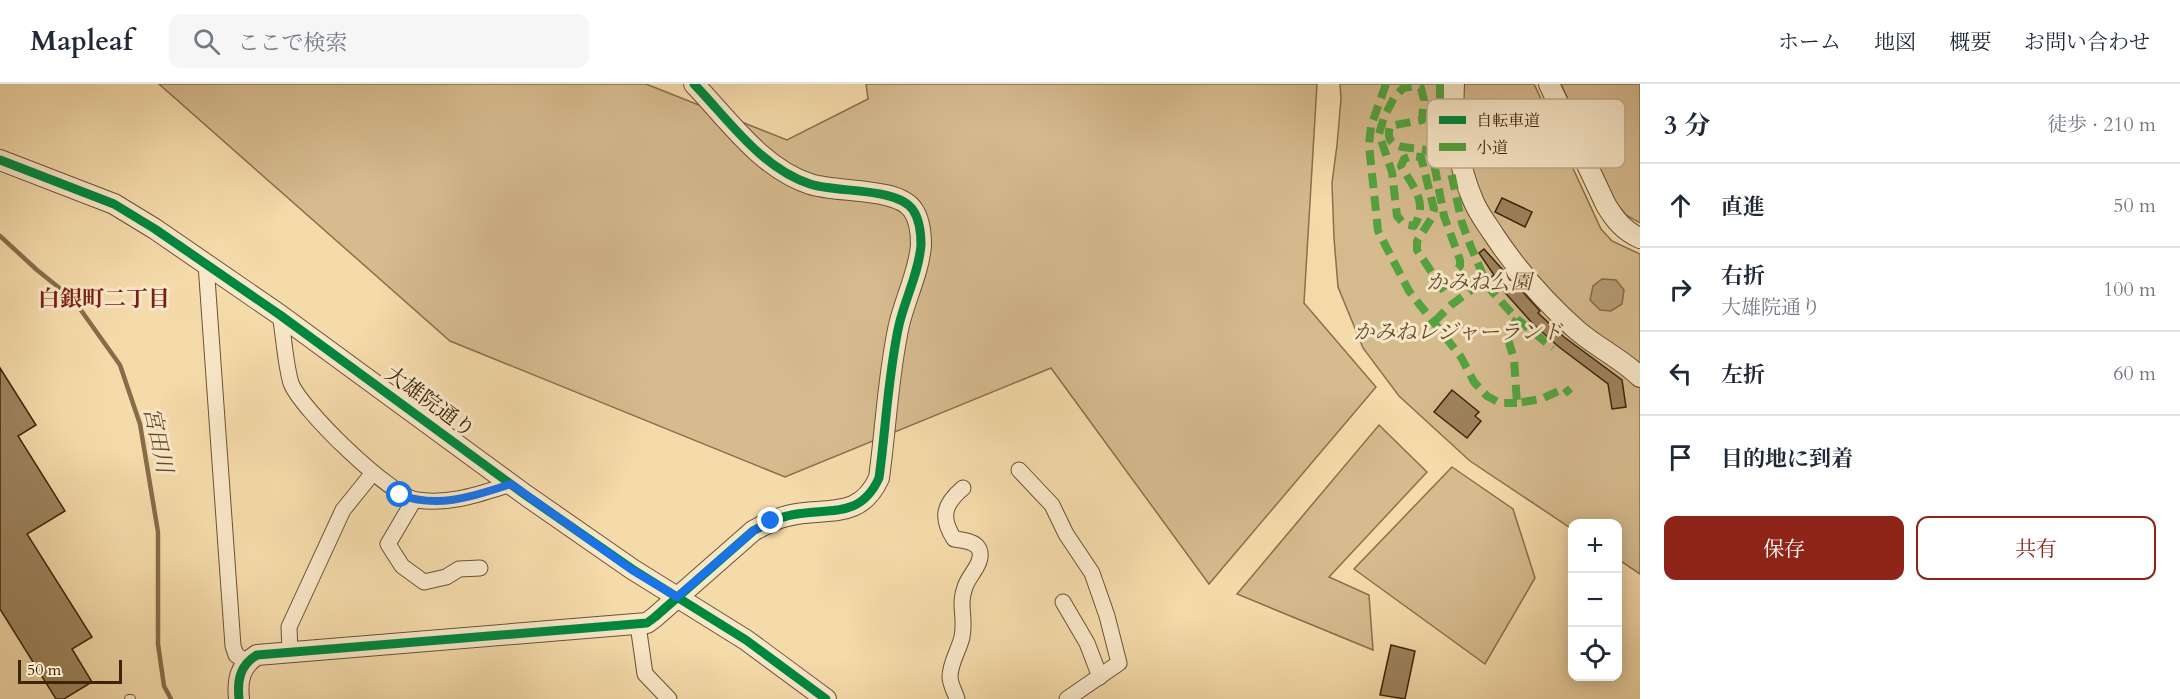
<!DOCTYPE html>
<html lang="ja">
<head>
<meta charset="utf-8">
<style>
  body { margin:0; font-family:Cardo,"Noto Serif JP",serif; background:#f6f6f7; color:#1f2937 }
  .controls { position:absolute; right:18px; bottom:18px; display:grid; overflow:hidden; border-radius:12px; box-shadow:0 3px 15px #0003 }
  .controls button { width:54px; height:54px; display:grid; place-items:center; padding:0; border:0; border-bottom:2px solid #e0e1e3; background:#fff; color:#1f2937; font:30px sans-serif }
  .scale { position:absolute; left:18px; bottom:15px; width:104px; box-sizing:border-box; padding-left:6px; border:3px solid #3d250a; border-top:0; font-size:16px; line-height:21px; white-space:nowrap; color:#3d250a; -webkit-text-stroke:4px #f8e7c8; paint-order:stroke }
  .stop { position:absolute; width:18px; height:18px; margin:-14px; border:4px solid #1a73e8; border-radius:50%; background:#fff }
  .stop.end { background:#1a73e8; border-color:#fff; box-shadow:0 2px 6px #0008 }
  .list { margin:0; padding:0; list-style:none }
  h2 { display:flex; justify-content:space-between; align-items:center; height:78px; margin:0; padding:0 24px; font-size:26px }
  h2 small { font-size:20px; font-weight:400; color:#747a83 }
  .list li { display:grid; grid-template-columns:39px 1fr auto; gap:18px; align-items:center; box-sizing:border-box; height:84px; padding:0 24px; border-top:2px solid #e0e1e3 }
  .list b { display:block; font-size:22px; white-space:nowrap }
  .list p { margin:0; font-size:20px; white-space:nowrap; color:#747a83 }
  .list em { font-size:20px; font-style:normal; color:#747a83 }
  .actions { display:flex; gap:12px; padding:18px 24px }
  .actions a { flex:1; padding:14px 0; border:2px solid #8f2418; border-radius:12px; text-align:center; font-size:21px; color:#8f2418 }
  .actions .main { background:#8f2418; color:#fff }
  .icon { flex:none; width:33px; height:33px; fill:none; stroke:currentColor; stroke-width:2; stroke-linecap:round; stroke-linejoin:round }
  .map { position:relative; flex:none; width:1640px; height:615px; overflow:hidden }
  header { display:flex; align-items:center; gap:36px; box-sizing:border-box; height:84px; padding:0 30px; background:#fff; border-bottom:2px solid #e0e1e3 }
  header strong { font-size:28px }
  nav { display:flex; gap:33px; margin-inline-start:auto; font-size:21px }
  .search { width:420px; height:54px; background:#f6f6f7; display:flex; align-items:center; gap:15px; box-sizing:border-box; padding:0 21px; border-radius:12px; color:#747a83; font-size:22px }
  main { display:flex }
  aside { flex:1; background:#fff }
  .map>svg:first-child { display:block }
</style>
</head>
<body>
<header>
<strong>Mapleaf</strong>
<div class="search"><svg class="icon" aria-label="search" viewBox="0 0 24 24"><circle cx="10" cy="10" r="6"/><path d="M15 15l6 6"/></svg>ここで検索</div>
<nav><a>ホーム</a><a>地図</a><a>概要</a><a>お問い合わせ</a></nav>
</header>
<main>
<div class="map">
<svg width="1640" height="615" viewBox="0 0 1640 615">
  <rect width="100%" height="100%" fill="#f5daaa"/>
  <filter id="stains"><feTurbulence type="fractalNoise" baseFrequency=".00333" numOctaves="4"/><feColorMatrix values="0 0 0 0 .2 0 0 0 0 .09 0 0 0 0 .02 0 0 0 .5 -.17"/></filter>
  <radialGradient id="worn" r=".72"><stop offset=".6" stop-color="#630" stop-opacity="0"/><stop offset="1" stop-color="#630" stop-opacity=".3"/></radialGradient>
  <g fill="#d6bb8f" stroke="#8a704c" stroke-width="1.5">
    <polygon points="159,0 646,0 787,56 868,15 866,0 1317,0 1304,219 1376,303 1209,500 1051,284 785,393 450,257"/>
    <polygon points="1340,0 1534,0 1601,145 1612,157 1640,170 1640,490 1618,475 1618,440 1572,440 1572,445 1470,377 1399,312 1363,264 1338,203 1334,154 1332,99 1337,61 1341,15"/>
    <polygon points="1561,0 1640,0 1640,139 1626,131 1614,116"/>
    <polygon points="1379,341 1427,388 1329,493 1369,511 1373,566 1237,510"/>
    <polygon points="1452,383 1513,425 1535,494 1485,580 1354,485"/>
  </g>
  <polygon fill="#b69c74" stroke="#866c4a" stroke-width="1.5" points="1602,195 1616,196 1624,206 1622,220 1611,227 1600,226 1590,216 1593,202"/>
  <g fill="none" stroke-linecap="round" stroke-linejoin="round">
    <polyline stroke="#866c4a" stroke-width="4.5" points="0,152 37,186 73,215 120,281 140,340 158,448 158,560 164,602 171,615"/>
  </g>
  <g fill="#9d835d" stroke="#3d250a" stroke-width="1.5">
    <polygon points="1502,114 1532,128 1525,143 1495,128"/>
    <polygon points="1484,165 1540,227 1538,229 1564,253 1622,296 1626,323 1612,325 1608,300 1559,263 1533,240 1491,193 1494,191 1479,169"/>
    <polygon points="0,284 36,341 18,352 65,427 27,450 92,553 72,565 92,598 64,615 56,615 0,525"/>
    <polygon points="1452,306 1479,328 1475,332 1481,337 1467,354 1434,328"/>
    <polygon points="1391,561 1415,567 1405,615 1380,611"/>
  </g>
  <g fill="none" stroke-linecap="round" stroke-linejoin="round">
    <g stroke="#6b5232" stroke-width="10">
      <polyline id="service" points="129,615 131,615"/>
    </g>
    <g stroke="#6b5232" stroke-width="17">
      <g id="minor">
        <polyline points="206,180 233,562 236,571 246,577"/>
        <path d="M 280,231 C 284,252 285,279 291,299 C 300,324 390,412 417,416 C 450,421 479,410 511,400"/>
        <polyline points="1019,386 1052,421 1066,450 1092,489 1107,532 1119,579 1067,615"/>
        <polyline points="414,416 388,460 402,482 424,498 446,493 459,485 480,484"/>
        <polyline points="1063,518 1087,559 1100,593"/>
        <polyline points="638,541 645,590 669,615"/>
        <polyline points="290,568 289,543 343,426 372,390"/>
        <path d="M 957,615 C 955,608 950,600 950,593 C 950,579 959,566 962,553 C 966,533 958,522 965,503 C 968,492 985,478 979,465 C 975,457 962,456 954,455 C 940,433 944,420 963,404"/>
      </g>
    </g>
    <g stroke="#6b5232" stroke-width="22">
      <g id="tertiary">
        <path d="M 1454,0 C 1452,37 1458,82 1473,116 C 1478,129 1487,140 1494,151 C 1518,187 1546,219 1578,247 C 1598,264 1622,275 1640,293"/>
        <path d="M 1549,0 L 1606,121 C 1615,136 1624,147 1640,154"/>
        <polyline points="0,76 114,120 155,145 280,231 527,412 632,485 746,556 826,615"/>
        <path d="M 239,615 C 237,596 240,581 257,571 L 647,539 L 655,533 L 753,447 C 764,441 774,435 787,432 C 825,422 859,438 879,394 C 886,343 888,291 899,241 C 905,215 919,188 921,161 C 921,150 920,136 913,126 C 898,103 837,109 810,100 C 761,84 728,35 694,0"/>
      </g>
    </g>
    <use href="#service" stroke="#f8e7c8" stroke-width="8"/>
    <use href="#minor" stroke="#f8e7c8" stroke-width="15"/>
    <use href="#tertiary" stroke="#f8e7c8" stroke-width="20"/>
    <g stroke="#54a33e" stroke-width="8" stroke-dasharray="15 8" stroke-linecap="butt">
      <polyline points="1386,0 1371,42 1369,61 1378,147 1409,207 1461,273 1474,298 1487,312 1500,319 1517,319"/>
      <polyline points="1440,0 1440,30 1444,56 1462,139 1471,163 1488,203 1517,235 1553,264"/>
      <path d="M 1444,207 L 1417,166 L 1417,157 L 1431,135 L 1434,125 L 1421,73 L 1412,72 L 1404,75 L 1401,82 C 1413,103 1429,118 1414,142 L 1404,140 L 1397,132 L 1392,88 L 1379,50 L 1384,33 L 1394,14 L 1403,4 L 1414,2 L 1421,4 L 1424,16 L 1422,36 L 1390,42 C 1383,68 1410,62 1426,66 L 1433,74 L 1444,132 L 1460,176 L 1460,182 L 1455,187"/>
      <polyline points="1517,235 1510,246 1508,255 1514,275 1517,319 1541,315 1565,304 1570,310"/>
      <polyline points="1434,238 1451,221 1485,196"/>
    </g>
    <g stroke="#f8e7c8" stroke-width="13">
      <g id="cycleway">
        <polyline points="0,76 114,120 155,145 280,231 527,412 632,485 746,556 826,615"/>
        <path d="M 239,615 C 237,596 240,581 257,571 L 647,539 L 655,533 L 753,447 C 764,441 774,435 787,432 C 825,422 859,438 879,394 C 886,343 888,291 899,241 C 905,215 919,188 921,161 C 921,150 920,136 913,126 C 898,103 837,109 810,100 C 761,84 728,35 694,0"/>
      </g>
    </g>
    <use href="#cycleway" stroke="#00873e" stroke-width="9"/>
  </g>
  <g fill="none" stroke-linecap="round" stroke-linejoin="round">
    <path stroke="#1a73e8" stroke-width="8" d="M 400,411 C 439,425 474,412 511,400 L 632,486 L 677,513 L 753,447 L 771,437"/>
  </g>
  <g text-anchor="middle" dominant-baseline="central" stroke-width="6" stroke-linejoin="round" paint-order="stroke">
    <g font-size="21" font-style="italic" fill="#634a2b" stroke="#f8e7c8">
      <text x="1479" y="198">かみね公園</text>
      <text x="1458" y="248">かみねレジャーランド</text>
    </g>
    <g font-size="21" fill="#3d250a" stroke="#f8e7c8">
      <text transform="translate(430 318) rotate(36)">大雄院通り</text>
    </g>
    <g font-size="22" font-weight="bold" fill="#7a1f14" stroke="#f8e7c8">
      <text x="104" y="215">白銀町二丁目</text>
    </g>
    <g font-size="22" font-style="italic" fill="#61492a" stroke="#f8e7c8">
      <text transform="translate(158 356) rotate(78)">宮田川</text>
    </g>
  </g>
  <rect x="1427" y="15" width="198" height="69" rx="9" fill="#f8e7c8" stroke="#c0ad8f" stroke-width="1.5"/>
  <rect x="1439" y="32" width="27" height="8" fill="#00873e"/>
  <rect x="1439" y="59" width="27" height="8" fill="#54a33e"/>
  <g font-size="16" fill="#3d250a">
    <text x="1476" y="42">自転車道</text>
    <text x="1476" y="69">小道</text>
  </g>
  <rect width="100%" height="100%" filter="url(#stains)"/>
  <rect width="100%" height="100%" fill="url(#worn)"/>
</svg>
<div class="controls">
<button>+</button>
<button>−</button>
<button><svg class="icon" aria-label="locate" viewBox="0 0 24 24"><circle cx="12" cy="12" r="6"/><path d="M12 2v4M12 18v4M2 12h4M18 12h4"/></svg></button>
</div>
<div class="scale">50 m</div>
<div class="stop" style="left:400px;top:411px"></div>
<div class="stop end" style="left:771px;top:437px"></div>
</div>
<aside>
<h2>3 分<small>徒歩 · 210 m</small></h2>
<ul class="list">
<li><svg class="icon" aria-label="ahead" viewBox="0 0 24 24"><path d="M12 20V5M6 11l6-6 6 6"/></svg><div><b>直進</b></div><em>50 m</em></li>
<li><svg class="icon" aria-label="right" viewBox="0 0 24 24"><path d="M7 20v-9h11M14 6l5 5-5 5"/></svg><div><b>右折</b><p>大雄院通り</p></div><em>100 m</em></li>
<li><svg class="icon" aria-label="left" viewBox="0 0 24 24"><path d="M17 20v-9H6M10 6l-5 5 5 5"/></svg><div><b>左折</b></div><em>60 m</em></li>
<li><svg class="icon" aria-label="arrive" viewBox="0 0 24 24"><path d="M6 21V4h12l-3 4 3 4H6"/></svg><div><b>目的地に到着</b></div></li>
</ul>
<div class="actions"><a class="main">保存</a><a>共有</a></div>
</aside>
</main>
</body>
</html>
